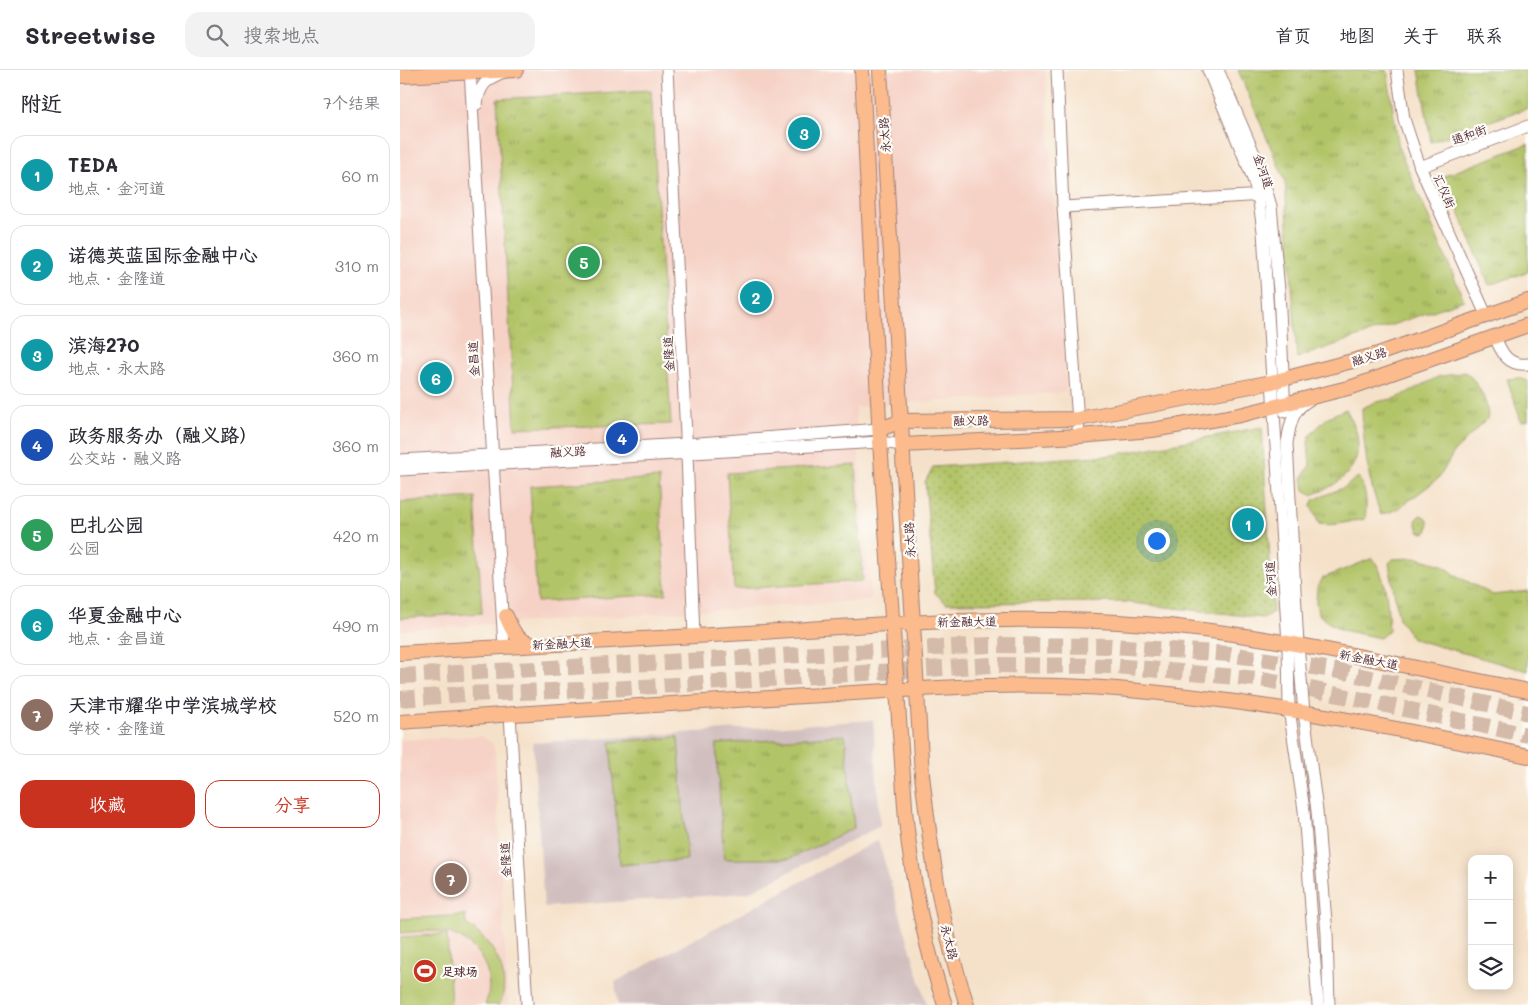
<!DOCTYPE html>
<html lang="zh">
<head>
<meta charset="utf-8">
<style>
  body { margin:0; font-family:Mali,"LXGW WenKai TC",sans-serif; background:#f2f2f3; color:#2b2b33 }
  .controls { position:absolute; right:15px; bottom:15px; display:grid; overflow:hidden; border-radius:10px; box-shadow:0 2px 12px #0003 }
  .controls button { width:45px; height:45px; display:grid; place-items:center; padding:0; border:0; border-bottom:1px solid #e1e1e2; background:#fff; color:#2b2b33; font:25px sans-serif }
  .you { position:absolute; left:756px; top:470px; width:18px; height:18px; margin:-12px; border:4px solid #fff; border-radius:50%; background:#1a73e8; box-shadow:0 0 0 8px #1a73e833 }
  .badge { display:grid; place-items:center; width:32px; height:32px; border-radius:50%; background:#c8321e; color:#fff; font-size:16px; font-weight:700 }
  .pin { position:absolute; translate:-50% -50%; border:2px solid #fff; box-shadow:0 1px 5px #0006 }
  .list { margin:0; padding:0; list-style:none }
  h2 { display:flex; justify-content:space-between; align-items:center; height:65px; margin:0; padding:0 20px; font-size:21px }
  h2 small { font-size:16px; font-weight:400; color:#7c7c81 }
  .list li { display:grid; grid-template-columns:32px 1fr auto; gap:15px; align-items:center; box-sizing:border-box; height:80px; margin:0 10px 10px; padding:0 10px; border:1px solid #e1e1e2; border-radius:15px }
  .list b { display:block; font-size:19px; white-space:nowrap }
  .list p { margin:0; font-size:16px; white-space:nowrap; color:#7c7c81 }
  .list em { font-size:16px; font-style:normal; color:#7c7c81 }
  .actions { display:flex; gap:10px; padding:15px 20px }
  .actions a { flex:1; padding:11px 0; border:1px solid #c8321e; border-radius:15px; text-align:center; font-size:18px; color:#c8321e }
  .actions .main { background:#c8321e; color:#fff }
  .icon { flex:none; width:28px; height:28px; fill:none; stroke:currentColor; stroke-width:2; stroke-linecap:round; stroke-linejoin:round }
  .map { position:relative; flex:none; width:1128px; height:935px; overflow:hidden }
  header { display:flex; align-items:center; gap:30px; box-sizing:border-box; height:70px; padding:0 25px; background:#fff; border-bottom:1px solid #e1e1e2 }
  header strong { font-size:24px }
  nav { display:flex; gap:28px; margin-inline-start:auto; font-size:18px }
  .search { width:350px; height:45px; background:#f2f2f3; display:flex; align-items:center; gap:12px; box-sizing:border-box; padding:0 18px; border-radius:15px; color:#7c7c81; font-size:19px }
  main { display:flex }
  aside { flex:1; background:#fff }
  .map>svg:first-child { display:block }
</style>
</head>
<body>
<header>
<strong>Streetwise</strong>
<div class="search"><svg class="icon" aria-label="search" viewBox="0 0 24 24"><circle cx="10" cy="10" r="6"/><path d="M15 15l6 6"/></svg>搜索地点</div>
<nav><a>首页</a><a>地图</a><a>关于</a><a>联系</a></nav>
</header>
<main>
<aside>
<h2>附近<small>7个结果</small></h2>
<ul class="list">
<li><span class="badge" style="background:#0f9aa8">1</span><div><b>TEDA</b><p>地点 · 金河道</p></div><em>60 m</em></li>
<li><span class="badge" style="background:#0f9aa8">2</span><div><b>诺德英蓝国际金融中心</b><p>地点 · 金隆道</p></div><em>310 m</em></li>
<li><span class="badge" style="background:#0f9aa8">3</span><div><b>滨海270</b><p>地点 · 永太路</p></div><em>360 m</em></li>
<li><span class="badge" style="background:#1a4fb4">4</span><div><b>政务服务办（融义路）</b><p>公交站 · 融义路</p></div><em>360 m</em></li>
<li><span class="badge" style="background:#2e9e5b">5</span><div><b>巴扎公园</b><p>公园</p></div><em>420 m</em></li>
<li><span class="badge" style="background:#0f9aa8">6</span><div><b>华夏金融中心</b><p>地点 · 金昌道</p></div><em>490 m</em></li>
<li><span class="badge" style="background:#8d6e63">7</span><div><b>天津市耀华中学滨城学校</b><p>学校 · 金隆道</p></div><em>520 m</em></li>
</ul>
<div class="actions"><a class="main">收藏</a><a>分享</a></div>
</aside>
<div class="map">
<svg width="1128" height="935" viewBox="0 0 1128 935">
  <defs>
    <pattern id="grass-tufts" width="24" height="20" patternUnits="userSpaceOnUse" patternTransform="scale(1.25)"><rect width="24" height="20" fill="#b2c468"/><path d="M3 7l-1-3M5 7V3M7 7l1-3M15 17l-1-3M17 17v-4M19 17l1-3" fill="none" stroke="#939f56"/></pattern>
    <pattern id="garden-dots" width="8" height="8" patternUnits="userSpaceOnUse" patternTransform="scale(1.25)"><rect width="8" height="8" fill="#b2c468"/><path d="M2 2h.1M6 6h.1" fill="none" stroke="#939f56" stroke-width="1.8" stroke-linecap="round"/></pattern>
  </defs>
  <rect width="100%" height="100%" fill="#fdfcf7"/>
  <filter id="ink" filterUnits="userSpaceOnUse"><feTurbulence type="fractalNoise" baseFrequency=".02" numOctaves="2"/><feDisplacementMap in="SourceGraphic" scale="10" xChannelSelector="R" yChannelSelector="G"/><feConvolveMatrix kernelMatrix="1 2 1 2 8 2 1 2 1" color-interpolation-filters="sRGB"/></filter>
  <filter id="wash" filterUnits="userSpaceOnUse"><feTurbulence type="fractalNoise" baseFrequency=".0096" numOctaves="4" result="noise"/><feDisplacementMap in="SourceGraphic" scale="20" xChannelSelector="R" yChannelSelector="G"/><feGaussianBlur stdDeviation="1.12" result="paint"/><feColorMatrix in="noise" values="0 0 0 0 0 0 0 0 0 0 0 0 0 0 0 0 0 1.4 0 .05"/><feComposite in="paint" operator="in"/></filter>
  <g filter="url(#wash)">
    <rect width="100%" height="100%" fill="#f5e1c9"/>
    <g fill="#f6d1c5">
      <polygon points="0,0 645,0 666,322 455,337 471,530 0,560"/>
      <polygon points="81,666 91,672 95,682 108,935 0,935 0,670"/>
    </g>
    <g fill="#d1bfbf">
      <polygon points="473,650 480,756 347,823 144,837 133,673"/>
      <polygon points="478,770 527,935 218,935 215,912"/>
    </g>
    <g fill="url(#grass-tufts)" stroke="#7e724a">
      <polygon points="838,0 987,0 999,79 1064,230 897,288 885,111"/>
      <polygon points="1019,0 1128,0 1128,38 1031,72"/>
      <polygon points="251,20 271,354 115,358 97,29"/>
      <polygon points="1128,74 1128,202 1089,215 1044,106"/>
      <path d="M 1065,302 C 1078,311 1088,332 1088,348 L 1054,382 L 1039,408 L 998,439 L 981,445 C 968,412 963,374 962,338 L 976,332 L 997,328 L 1038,307 Z"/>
      <polygon points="1119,308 1128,311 1128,350 1121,351 1107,309"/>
      <path d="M 946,339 C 950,347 955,356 957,365 C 963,398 939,415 912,425 L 904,420 L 902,408 L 910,395 L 908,373 L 910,365 L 928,347 Z"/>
      <polygon points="456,395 463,511 334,519 327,403"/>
      <path d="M 958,407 C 967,421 967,433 965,449 L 932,455 L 919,454 L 911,436 L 913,430 L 945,417 Z"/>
      <polygon points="259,408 266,524 137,532 130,416"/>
      <polygon points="75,427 82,543 0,548 0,432"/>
      <path d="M 973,488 C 988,512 987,532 989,560 L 980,568 L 942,560 L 929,553 L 918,544 L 916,532 L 917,518 L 923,508 Z"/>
      <polygon points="1018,488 1042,495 1059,507 1093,525 1128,521 1128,601 1013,569 999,549 989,493 993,489"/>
      <polygon points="445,665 454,758 389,789 324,789 316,674"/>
      <polygon points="278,667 287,790 220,795 210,672"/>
    </g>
    <g fill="url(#garden-dots)" stroke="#7e724a">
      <polygon points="862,357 873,542 863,548 723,532 546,533 535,523 525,412 533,397 713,385"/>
      <path d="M 1020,445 C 1029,447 1030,454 1027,462 L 1023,463 L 1019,461 L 1016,451 Z"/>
    </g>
    <g fill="#b2c468" stroke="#7e724a">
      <path d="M 65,845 L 66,854 C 94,872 112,903 100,935 L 85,935 C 98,903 77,868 43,862 C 29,860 14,862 0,863 L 0,849 Z"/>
      <polygon points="47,864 51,935 0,935 0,867"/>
    </g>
  </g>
  <g filter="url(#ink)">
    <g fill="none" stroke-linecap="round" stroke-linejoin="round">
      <g stroke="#d3baa9" stroke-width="16" stroke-dasharray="16 8" stroke-linecap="butt">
        <polyline points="0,606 590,575 711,576 829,584 939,601 1128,643"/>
        <polyline points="0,629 65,624 210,619 591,595 715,596 868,610 1128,665"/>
      </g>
      <g stroke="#a0807a" stroke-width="13">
        <g id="minor">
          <polyline points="70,0 104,577"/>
          <polyline points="267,0 287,384 294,566"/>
          <polyline points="657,0 663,137 864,125"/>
          <polyline points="808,0 852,106 858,125 863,161 888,574 889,639 904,740 918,935"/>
          <polyline points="818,0 859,95 871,136 879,220 885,342"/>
          <polyline points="997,0 1004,49 1020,97 1087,247"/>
          <path d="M 77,34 C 79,17 86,8 104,2"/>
          <polyline points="1020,97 1128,56"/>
          <polyline points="663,137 679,366"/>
          <path d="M 1095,267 C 1102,284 1108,296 1128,294"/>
          <path d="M 911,329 C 892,339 890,354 887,373 L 898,575 L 904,642 L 917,741 L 927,864 L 929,935"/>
          <polyline points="0,390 286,374 480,359"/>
          <polyline points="0,400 480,372 503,375"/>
          <polyline points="110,644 127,935"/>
        </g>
      </g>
      <g stroke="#a0807a" stroke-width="16">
        <g id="major">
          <path d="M 462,0 L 480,372 L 506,751 C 513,814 524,875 545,935"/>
          <path d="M 480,0 L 522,705 C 531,783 542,860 567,935"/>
          <polyline points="0,6 116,0"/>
          <polyline points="480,359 502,351 678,349 872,312 975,285 1128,231"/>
          <polyline points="503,375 679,366 752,360 840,345 952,317 1128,255"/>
          <path d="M 106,546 C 112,560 116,570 131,574"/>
          <path d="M 0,583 C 116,576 232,570 347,563 C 471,555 594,545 718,552 C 856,560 992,594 1128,621"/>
          <path d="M 0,652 C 135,642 269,634 404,626 C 508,620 613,610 717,619 C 856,630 992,657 1128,686"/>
        </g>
      </g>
      <use href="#minor" stroke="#fff" stroke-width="11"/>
      <use href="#major" stroke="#fbbb8d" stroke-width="14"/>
    </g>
  </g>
  <defs>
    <g id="stadium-disc" transform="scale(1.25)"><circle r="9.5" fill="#c8321e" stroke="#fdfcf7"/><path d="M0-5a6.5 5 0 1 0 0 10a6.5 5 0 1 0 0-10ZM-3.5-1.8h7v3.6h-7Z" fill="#fff"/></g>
  </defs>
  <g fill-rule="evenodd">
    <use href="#stadium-disc" x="25" y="901"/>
  </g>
  <g text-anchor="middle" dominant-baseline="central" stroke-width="4.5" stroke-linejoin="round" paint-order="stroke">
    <g font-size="12" fill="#4a1f2b" stroke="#fdfcf7">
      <text transform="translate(1069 64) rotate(-20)">通和街</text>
      <text transform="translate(484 65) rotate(-94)">永太路</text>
      <text transform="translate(864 101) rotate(71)">金河道</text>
      <text transform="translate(1045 121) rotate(66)">汇仪街</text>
      <text transform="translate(268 284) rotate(-93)">金隆道</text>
      <text transform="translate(969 286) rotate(-17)">融义路</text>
      <text transform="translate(73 289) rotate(-93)">金昌道</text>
      <text transform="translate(571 350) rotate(-1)">融义路</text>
      <text transform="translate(168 381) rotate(-3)">融义路</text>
      <text transform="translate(509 470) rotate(-93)">永太路</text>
      <text transform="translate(870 509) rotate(-93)">金河道</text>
      <text transform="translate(567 551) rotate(-1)">新金融大道</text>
      <text transform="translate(162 573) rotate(-3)">新金融大道</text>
      <text transform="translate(969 589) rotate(11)">新金融大道</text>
      <text transform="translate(105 790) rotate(-93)">金隆道</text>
      <text transform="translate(550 872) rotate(76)">永太路</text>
    </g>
    <g font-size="12" font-weight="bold" fill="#4a1f2b" stroke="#fdfcf7" text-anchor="start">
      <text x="42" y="901">足球场</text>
    </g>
  </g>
</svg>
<div class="controls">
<button>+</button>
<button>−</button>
<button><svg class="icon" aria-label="layers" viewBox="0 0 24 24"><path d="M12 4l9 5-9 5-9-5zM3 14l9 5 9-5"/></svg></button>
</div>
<div class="you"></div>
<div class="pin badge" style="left:848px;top:454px;background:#0f9aa8">1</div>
<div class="pin badge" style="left:356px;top:227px;background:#0f9aa8">2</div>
<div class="pin badge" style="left:404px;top:63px;background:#0f9aa8">3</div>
<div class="pin badge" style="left:222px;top:368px;background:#1a4fb4">4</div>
<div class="pin badge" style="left:184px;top:192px;background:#2e9e5b">5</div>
<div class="pin badge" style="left:36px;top:308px;background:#0f9aa8">6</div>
<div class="pin badge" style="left:51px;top:809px;background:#8d6e63">7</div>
</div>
</main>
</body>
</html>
